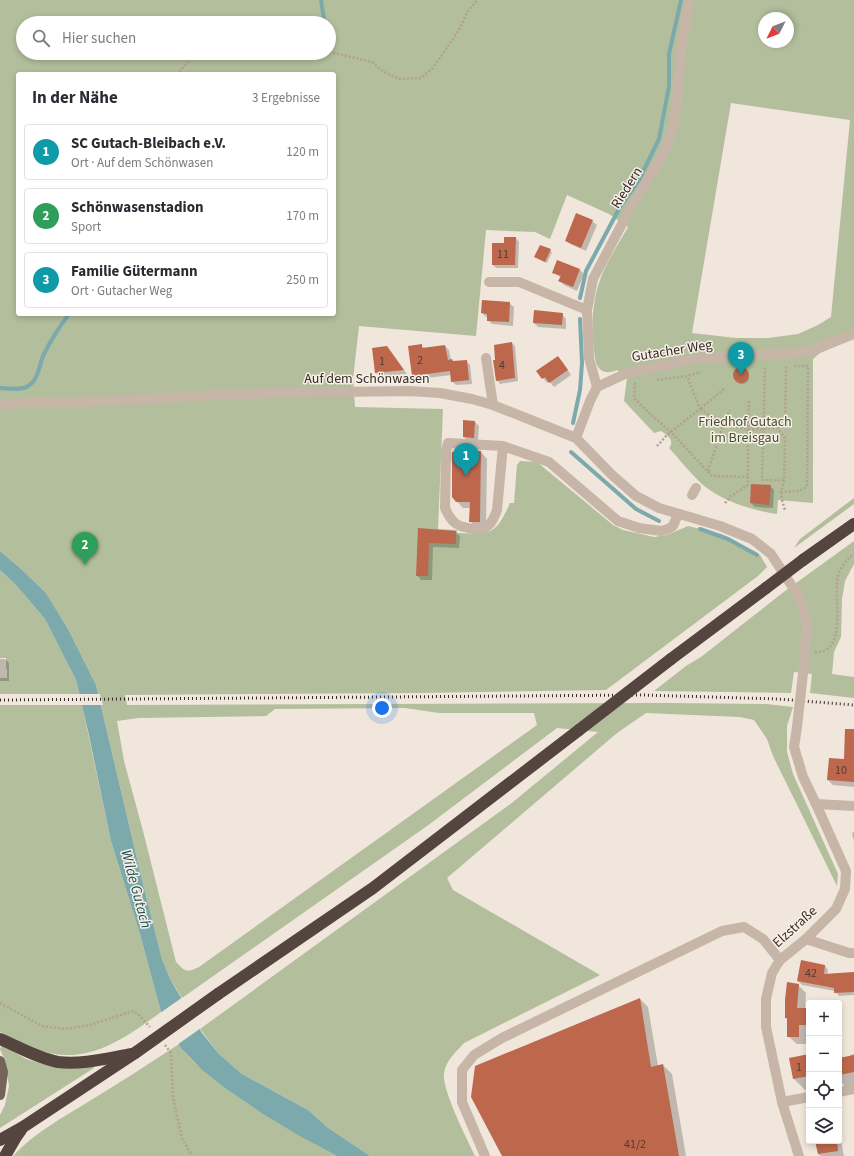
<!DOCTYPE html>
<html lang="de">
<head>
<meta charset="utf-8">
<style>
  body { margin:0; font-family:"Source Sans 3",sans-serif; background:#f2f2f3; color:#2b2b33 }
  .controls { position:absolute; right:12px; bottom:12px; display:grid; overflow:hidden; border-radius:4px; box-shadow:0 2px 6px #0003 }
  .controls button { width:36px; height:36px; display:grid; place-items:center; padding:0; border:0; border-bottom:1px solid #e1e1e2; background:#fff; color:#2b2b33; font:20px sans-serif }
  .compass { position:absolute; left:758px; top:12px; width:36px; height:36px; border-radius:50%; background:#fff; box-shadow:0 2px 6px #0003; rotate:228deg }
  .you { position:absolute; left:382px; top:708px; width:14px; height:14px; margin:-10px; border:3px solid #fff; border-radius:50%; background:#1a73e8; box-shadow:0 0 0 6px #1a73e833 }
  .badge { display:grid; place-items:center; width:26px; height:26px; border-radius:50%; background:#0b8043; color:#fff; font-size:13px; font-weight:700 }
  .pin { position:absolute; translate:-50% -33px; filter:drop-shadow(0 1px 2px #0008) }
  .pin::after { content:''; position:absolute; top:21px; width:14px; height:12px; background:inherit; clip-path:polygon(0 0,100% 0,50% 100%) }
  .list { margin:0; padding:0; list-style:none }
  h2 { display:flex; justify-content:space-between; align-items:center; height:52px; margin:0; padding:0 16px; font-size:17px }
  h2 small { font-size:13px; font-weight:400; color:#7c7c81 }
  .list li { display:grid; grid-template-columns:26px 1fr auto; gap:12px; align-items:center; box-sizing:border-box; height:56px; margin:0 8px 8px; padding:0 8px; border:1px solid #e1e1e2; border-radius:4px }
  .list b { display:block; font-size:15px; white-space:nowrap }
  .list p { margin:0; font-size:13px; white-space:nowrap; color:#7c7c81 }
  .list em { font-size:13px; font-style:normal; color:#7c7c81 }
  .icon { flex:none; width:22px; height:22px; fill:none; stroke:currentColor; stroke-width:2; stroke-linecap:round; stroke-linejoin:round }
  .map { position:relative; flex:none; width:854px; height:1156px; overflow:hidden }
  .search { position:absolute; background:#fff; box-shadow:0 2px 6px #0003; left:16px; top:16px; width:320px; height:44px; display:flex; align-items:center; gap:10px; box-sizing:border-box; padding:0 14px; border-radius:22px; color:#7c7c81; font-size:15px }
  .panel { position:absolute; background:#fff; box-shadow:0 2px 6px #0003; left:16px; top:72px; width:320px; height:244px; border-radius:4px }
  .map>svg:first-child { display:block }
</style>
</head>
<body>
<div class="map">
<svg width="854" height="1156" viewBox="0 0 854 1156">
  <rect width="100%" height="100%" fill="#f0e6db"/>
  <g fill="#b2be9c" fill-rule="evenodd">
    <path d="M 0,0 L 854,0 L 854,339 L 820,353 L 813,359 L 813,503 L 778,500 L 777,514 C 751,510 724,502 703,485 C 691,474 680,460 669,448 C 675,441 668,435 661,431 L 654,433 L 624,401 L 627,378 L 617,370 C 608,374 600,373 596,363 C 590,333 591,298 604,270 C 611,255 620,241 628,227 L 609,214 L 567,195 L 550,239 L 535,232 L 486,230 L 476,336 L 359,326 L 353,379 L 355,407 L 443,409 L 438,529 L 457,530 L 457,533 C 491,534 495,536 510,503 L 514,503 L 517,465 L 520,461 L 537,462 L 613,525 L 623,530 L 654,537 L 667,535 L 688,526 L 721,534 L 754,551 L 760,555 L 767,567 L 758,576 L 606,690 L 419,693 L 125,695 L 127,705 L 668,703 L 766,704 L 793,707 L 787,726 L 787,752 L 793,774 L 838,874 L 837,886 L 773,756 L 767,739 L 754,720 L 740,717 L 646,713 L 617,733 L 447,878 L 453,890 L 600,975 L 464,1043 C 456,1052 445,1061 444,1074 C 442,1090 467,1139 475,1156 L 370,1156 L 327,1127 L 308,1110 L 242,1074 L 219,1054 L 200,1029 L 513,802 L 598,732 L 557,728 L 427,826 L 182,998 L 170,979 L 162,959 L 142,880 L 96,685 L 68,629 L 46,593 L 20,568 L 0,551 ZM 764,18 L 788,18 L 788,42 L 764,42 ZM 23,23 L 329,23 L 329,53 L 23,53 ZM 18,74 L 334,74 L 334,314 L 18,314 ZM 731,103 L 850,120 L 831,317 L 818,325 L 798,334 L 768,338 L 736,338 L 692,333 ZM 405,708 L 439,713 L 534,713 L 537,725 L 199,967 C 187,973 185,972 176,962 L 143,831 L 124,761 L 117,721 L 139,718 L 266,716 L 275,709 Z"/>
    <polygon points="854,498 854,504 794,548 800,539"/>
    <polygon points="854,541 854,564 845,581 842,599 841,637 834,652 832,674 854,677 854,698 810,693 812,674 794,672 791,693 654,691 686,666 701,657 785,591"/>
    <polygon points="0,570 17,586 45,619 76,680 79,694 0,694 0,678 7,678 7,669 6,669 6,658 0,658"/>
    <path d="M 0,705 L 82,705 L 111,841 L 140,934 L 161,1012 C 103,1055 67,1073 0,1032 Z"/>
    <path d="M 179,1044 C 187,1057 201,1069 213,1078 C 251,1109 294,1132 337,1156 L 13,1156 C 34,1133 62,1118 88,1102 C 119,1083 149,1064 179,1044 Z"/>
    <polygon points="2,1045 26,1059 50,1066 92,1065 94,1068 0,1128 0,1115 5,1105 9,1086 5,1061 0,1049"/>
  </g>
  <polygon fill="#7ca9ab" points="0,551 20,568 46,593 68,629 96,685 142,880 162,959 170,979 202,1033 219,1054 242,1074 308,1110 327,1127 370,1156 337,1156 298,1135 263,1114 225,1088 201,1069 181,1048 161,1012 140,934 111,841 88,731 76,680 45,619 17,586 0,570"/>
  <g fill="#f0e6db">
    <polygon points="77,694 100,694 103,705 80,705"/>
    <polygon points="183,997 201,1028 177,1045 160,1013"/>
  </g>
  <g fill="#0003">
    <polygon points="592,221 597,225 586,251 570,244 566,240"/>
    <polygon points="516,238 519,242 518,268 496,268 493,265 505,244"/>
    <polygon points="550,250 552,252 547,263 537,258"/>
    <polygon points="558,262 580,270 584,274 577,291 564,285 560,281 561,278 554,272"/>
    <polygon points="509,303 514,307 513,326 492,324 488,320 488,317 486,317 482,313"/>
    <polygon points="562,314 566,319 566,329 538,327 534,323"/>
    <polygon points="512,343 515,346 518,381 500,384 497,380"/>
    <polygon points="421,345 425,349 445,346 449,350 451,360 454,362 466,361 470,365 472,384 456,385 452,381 452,375 417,379 413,375"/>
    <polygon points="391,352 407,374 380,377 376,373"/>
    <polygon points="562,361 571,375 554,387 549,381 547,383 538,371"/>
    <circle cx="742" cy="377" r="7"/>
    <polygon points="475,422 479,426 478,442 468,441 464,437"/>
    <polygon points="481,452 487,459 486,528 477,528 470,521 471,508 463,508 453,497"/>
    <polygon points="752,485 770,486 774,490 773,508 755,507 751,503"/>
    <polygon points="419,529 455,532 460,536 459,548 433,547 432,580 421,580 417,575"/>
    <polygon points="0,659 5,659 9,663 9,681 0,681"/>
    <polygon points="854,740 854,787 833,785 828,780 845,760"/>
    <polygon points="854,832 854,842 852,833"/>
    <polygon points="825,966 828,970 827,975 854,973 854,995 839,996 835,991 802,985 798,981"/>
    <polygon points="798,985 806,993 805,1009 809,1009 809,1033 807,1033 807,1044 797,1044 788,1036 788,1021 786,1018 786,999"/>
    <polygon points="640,999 648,1007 658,1066 663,1065 672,1074 686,1156 503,1156"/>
    <polygon points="854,1054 854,1085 845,1087 842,1083 839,1084 839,1059 851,1057 850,1055"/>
    <polygon points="809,1055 809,1089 805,1090 794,1079"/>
    <polygon points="839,1130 844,1156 821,1156 818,1154 816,1141 839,1141"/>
  </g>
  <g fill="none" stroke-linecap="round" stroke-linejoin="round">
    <g stroke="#7ca9ab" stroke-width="4">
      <polyline points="321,0 324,19"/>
      <polyline points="580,298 586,271 620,207 639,180 659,139 669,86 669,54 681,0"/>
      <path d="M 0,388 C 8,388 21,391 28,386 C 39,380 39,364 44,354 C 51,340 60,326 69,314"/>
      <polyline points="573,423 580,390 582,363 580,319"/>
      <polyline points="571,452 636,509 659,521"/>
      <polyline points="700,529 728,539 757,555"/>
    </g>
  </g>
  <g fill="#bd674c">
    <polygon points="576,213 593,220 581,248 565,241"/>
    <polygon points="504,237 516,237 515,265 492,265 492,243 504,243"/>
    <polygon points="540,245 551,249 545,262 534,257"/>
    <polygon points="557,260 580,269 573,287 558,281 561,276 552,273"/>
    <polygon points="482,300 510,302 509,322 487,321 487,314 481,313"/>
    <polygon points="534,310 563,313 562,325 533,323"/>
    <polygon points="512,342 515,378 496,381 493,360 495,360 494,345"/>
    <polygon points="422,344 422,348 445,345 448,360 452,359 453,361 467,360 469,380 451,382 450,371 412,376 408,346"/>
    <polygon points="387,346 404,370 375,373 372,348"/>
    <polygon points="558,356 568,370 549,383 545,377 542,379 536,371"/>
    <circle cx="741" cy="375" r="8"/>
    <polygon points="463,420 475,421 474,438 463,437"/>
    <polygon points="462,450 481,451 480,522 469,522 470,502 456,502 452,497 452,452 462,452"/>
    <polygon points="751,484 771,485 769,505 750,503"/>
    <polygon points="418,528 456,531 456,544 429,543 428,576 416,576"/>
    <polygon points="845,729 854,729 854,782 827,780 829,758 844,759"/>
    <polygon points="801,960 825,965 824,974 854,972 854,992 834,993 834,988 797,981"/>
    <polygon points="787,982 799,984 797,1008 809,1008 809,1025 799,1025 799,1037 787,1037 787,1018 785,1018 785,1000"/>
    <polygon points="640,998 651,1067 663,1064 679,1156 502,1156 471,1097 475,1066"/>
    <polygon points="809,1054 809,1076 793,1079 789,1058"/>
    <polygon points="854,1055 854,1072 839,1075 839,1058"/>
    <polygon points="815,1141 837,1141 838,1151 818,1154"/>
  </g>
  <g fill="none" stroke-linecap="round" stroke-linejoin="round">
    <g stroke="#b2a092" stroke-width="2.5" stroke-dasharray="2 2" stroke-linecap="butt">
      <polyline points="268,53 276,58 305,53 326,53"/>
      <polyline points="329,53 334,53 372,62 384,72 400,79 421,78 433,68 459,30 468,11 477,0"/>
      <polyline points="176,74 198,53"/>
      <polyline points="657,380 687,376 701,372"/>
      <polyline points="636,383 635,384 634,398 649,413 671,432 712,476 748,477 748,429 749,400"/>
      <path d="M 724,389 L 700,409 C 714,418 731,428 749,429 C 758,430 768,428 777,428 L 785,438 L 784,480 L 762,480 L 765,366"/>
      <polyline points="777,428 785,423 786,366"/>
      <polyline points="657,446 667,435 700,409 687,376"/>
      <polyline points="708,471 724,423 730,410"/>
      <polyline points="784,480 781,492 799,491 807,487 808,366 794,366"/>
      <polyline points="781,492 782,500 785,510"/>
      <polyline points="725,503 731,496 748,485 748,477"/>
      <path d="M 815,652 C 850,654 831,594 839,573 C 842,566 848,558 854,554"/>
      <polyline points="0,1003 42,1026 65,1029 90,1025 133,1011 139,1015 150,1027"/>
      <polyline points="165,1045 171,1053 173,1098 182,1138 192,1156"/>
    </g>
    <g stroke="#c7b6a8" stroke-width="10">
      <polyline points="489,282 519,282 587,310"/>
      <polyline points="486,358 493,405"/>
      <polyline points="597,387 589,358 587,310 593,279 631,207 663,155 673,128 676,109 682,41 690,0"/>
      <polyline points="0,404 109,401 194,396 271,393 409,391 440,393 472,399 493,405 576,438 611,474 636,496 659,508 720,526 752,539 771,554 801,600 807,626 803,673"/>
      <polyline points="576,438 590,401 597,387 625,374 689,360 743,355 786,355 814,349 854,334"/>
      <path d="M 503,446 L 497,510 C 495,515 493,521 489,525 C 485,529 480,529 474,529 C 458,527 452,524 445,508 L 446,451 L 448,443 L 503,446 L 549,462 L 618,521 L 639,528 L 661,531 L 668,529 L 673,526 L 678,514"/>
      <polyline points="692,495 696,488"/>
      <polyline points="797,727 794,747 803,777 816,804 846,871 845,889 836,909 806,939 780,960 772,973 766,999 766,1027 782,1102 799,1156"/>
      <polyline points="816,804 854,806"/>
      <polyline points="806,939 849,953 854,953"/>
      <polyline points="839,1092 854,1089"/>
      <polyline points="782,1102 809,1097"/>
      <polyline points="485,1156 462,1102 462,1070 474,1055 502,1038 722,931 744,927 763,939 780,960"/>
    </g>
    <polyline stroke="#75635a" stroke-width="10" points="0,1061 3,1072 0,1095"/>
    <g stroke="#54463f" stroke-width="12">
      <polyline points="803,560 854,524"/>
      <polyline points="671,659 766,588"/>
      <polyline points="218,994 373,888 579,730"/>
      <path d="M 0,1039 C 19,1047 37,1058 58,1062 C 82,1065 108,1058 132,1054"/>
      <polyline points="0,1140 23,1127 135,1053"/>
      <polyline points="5,1156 16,1137 21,1130"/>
    </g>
    <polyline stroke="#342c28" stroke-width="3" stroke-dasharray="1 3" stroke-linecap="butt" points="0,700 642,695 778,699 854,705"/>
    <polyline stroke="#c7b6a8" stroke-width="10" points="797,727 803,673"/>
    <g stroke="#54463f" stroke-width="12">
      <polyline points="766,588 803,560"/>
      <polyline points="579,730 671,659"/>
      <polyline points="135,1053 218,994"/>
    </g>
  </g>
  <g text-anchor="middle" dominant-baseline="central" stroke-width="3" stroke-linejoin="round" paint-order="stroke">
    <g font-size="12" fill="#563b31">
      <text x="503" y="254">11</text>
      <text x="420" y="360">2</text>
      <text x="382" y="361">1</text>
      <text x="502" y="365">4</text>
      <text x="841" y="770">10</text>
      <text x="811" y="973">42</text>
      <text x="799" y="1067">1</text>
      <text x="635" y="1144">41/2</text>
    </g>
    <g font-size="14" fill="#342c28" stroke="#f8f0e7">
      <text transform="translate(627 188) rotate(-58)">Riedern</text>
      <text transform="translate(672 351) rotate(-9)">Gutacher Weg</text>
      <text x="367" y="379">Auf dem Schönwasen</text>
      <text transform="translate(795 927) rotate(-42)">Elzstraße</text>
    </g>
    <g font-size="14" fill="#44512d" stroke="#f8f0e7">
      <text x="745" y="422">Friedhof Gutach<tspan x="745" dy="16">im Breisgau</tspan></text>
    </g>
    <g font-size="15" font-style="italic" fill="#204f52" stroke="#f8f0e7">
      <text transform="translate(136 889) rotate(75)">Wilde Gutach</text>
    </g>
  </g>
</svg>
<div class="controls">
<button>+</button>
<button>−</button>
<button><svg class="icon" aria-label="locate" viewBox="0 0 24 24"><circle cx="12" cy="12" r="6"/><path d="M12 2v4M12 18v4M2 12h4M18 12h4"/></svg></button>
<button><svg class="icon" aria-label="layers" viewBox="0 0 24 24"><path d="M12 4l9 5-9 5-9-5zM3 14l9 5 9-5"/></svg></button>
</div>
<svg class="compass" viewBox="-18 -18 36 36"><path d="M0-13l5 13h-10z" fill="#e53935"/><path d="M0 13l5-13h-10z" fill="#7c7c81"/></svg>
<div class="you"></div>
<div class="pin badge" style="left:466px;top:476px;background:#0f9aa8">1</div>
<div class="pin badge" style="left:85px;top:565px;background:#2e9e5b">2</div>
<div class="pin badge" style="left:741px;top:375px;background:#0f9aa8">3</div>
<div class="search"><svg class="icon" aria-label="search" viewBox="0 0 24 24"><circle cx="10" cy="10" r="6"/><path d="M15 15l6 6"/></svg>Hier suchen</div>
<section class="panel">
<h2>In der Nähe<small>3 Ergebnisse</small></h2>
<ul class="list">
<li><span class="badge" style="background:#0f9aa8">1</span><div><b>SC Gutach-Bleibach e.V.</b><p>Ort · Auf dem Schönwasen</p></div><em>120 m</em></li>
<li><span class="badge" style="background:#2e9e5b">2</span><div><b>Schönwasenstadion</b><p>Sport</p></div><em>170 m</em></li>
<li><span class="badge" style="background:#0f9aa8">3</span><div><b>Familie Gütermann</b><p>Ort · Gutacher Weg</p></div><em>250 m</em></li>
</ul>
</section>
</div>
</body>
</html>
